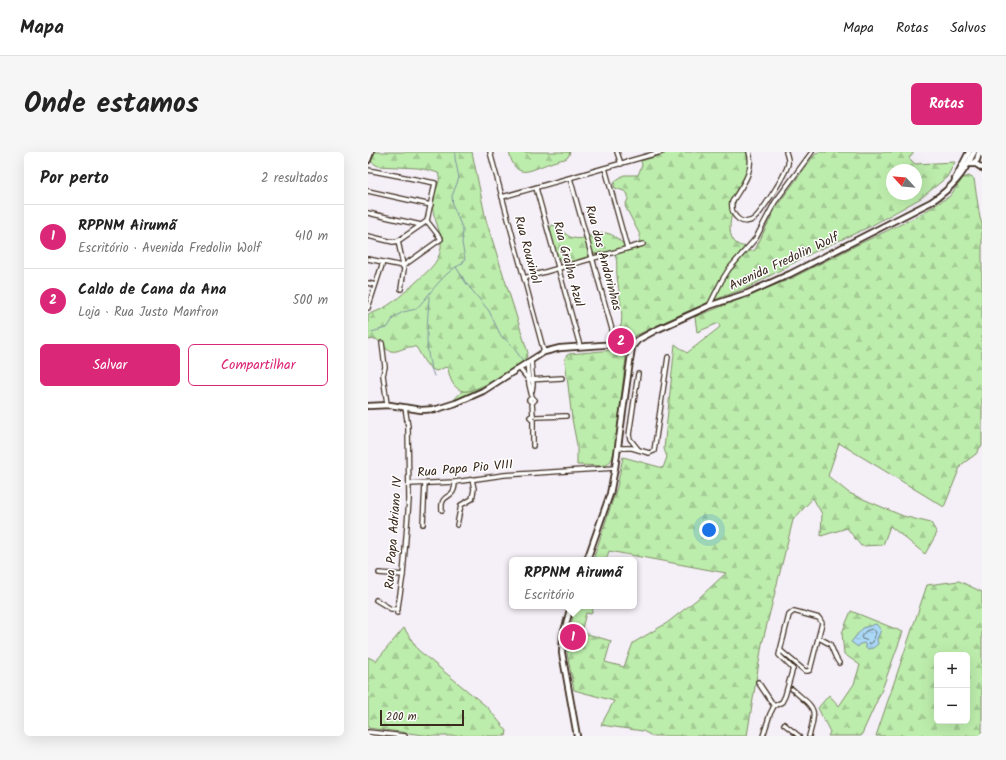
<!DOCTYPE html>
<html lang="pt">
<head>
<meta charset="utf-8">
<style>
  body { margin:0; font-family:Kalam,sans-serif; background:#f6f6f6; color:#222 }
  .controls { position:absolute; right:12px; bottom:12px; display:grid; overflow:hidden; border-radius:6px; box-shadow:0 4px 16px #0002 }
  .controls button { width:36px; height:36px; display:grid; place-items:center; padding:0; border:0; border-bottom:1px solid #e0e0e0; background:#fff; color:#222; font:20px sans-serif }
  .compass { position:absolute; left:518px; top:12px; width:36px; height:36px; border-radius:50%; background:#fff; box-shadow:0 4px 16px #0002; rotate:296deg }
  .scale { position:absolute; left:12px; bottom:10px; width:84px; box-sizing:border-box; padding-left:4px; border:2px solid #3b2a1e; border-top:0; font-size:11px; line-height:14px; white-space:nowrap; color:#3b2a1e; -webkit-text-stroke:3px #fff; paint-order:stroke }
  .you { position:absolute; left:341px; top:378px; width:14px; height:14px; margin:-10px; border:3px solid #fff; border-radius:50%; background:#1a73e8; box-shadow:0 0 0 6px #1a73e833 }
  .badge { display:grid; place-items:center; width:26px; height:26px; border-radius:50%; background:#db2777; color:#fff; font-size:13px; font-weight:700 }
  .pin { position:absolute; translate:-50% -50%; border:2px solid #fff; box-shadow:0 1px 4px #0006 }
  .popup { position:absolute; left:141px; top:405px; width:128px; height:52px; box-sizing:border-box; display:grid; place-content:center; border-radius:6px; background:#fff; filter:drop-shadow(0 1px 3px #0005); font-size:13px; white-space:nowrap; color:#767676 }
  .popup b { font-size:15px; color:#222 }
  .popup::after { content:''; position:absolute; left:50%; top:100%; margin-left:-8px; border:8px solid transparent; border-top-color:#fff }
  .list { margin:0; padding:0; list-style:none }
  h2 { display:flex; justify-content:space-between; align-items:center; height:52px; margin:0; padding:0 16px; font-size:17px }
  h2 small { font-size:13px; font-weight:400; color:#767676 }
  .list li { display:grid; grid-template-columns:26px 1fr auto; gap:12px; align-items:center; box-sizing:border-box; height:64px; padding:0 16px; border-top:1px solid #e0e0e0 }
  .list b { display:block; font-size:15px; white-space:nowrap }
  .list p { margin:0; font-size:13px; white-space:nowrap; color:#767676 }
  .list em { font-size:13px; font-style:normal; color:#767676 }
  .actions { display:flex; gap:8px; padding:12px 16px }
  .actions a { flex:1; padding:9px 0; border:1px solid #db2777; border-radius:6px; text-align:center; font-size:14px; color:#db2777 }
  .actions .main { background:#db2777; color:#fff }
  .map { position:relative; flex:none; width:614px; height:584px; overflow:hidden; border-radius:6px }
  header { display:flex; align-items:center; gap:24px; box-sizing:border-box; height:56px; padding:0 20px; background:#fff; border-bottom:1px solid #e0e0e0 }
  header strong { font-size:19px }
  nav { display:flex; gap:22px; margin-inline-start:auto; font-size:14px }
  .intro { display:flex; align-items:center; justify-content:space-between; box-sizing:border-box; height:96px; padding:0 24px }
  h1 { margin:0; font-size:28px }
  .button { padding:10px 18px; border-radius:6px; background:#db2777; color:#fff; font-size:14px; font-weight:700 }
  main { display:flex; gap:24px; padding:0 24px }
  aside { flex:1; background:#fff; border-radius:6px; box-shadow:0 4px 16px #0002 }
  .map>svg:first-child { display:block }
</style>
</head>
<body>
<header>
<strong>Mapa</strong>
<nav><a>Mapa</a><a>Rotas</a><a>Salvos</a></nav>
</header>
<div class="intro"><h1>Onde estamos</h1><a class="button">Rotas</a></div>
<main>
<aside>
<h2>Por perto<small>2 resultados</small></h2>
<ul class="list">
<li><span class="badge">1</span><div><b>RPPNM Airumã</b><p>Escritório · Avenida Fredolin Wolf</p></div><em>410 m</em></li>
<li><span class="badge">2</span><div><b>Caldo de Cana da Ana</b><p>Loja · Rua Justo Manfron</p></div><em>500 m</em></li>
</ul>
<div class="actions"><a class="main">Salvar</a><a>Compartilhar</a></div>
</aside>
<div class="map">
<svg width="614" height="584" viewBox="0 0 614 584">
  <defs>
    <pattern id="forest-firs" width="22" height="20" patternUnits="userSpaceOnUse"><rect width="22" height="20" fill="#bdedac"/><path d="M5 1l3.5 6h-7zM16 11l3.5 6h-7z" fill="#a3cb94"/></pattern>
    <pattern id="water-ripples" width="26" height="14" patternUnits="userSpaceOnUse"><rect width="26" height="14" fill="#aad8f6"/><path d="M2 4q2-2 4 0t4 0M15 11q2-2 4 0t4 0" fill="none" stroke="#93bad2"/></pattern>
  </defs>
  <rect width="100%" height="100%" fill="#f5eff7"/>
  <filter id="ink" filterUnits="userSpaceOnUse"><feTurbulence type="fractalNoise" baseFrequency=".025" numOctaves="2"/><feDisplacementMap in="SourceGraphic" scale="8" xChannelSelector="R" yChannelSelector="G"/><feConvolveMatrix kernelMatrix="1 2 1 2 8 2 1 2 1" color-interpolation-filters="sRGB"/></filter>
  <g filter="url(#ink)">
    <path fill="#bdedac" stroke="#7c8c65" d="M 128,227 L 112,237 L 84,250 L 94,239 C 106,240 117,232 128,227 Z"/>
    <g fill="url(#forest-firs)" stroke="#7c8c65" fill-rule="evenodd">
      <path d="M 3,0 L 104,0 L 118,68 L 160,201 C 159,203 158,207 156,209 C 149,217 105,242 95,239 C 84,236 82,226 80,217 L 78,215 L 68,219 C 56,214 55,205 48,195 C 37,193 31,201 23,199 C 16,198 13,190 8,187 L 0,188 L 0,162 C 19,158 32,144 46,132 C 57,121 71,112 73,96 C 75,80 64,66 64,50 C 64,42 75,29 70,21 L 64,19 L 50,16 L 10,14 L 2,9 Z"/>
      <path d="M 141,0 L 202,0 L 200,5 L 197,7 C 192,8 187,9 182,11 C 162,18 148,30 141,0 Z"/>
      <path d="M 297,0 L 379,0 C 381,6 381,12 379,19 C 375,36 350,78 369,92 C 374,95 379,95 384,93 L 381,97 L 375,101 L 387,98 L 408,55 L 445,5 L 450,0 L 546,0 L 541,6 L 547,12 L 587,10 L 579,25 L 553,46 L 501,75 L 444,101 L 381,135 L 341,150 L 339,152 L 318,160 L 256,189 L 239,190 C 244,187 250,183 252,177 C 257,165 250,138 249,124 C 248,117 250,110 247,103 C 235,92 211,113 194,109 C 187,105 178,80 184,73 C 192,74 197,84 205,86 C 216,89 227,80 238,81 C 251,83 253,96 268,96 L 272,87 L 272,83 L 257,54 L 260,47 L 260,42 L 256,39 L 247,36 L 246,33 L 247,29 L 256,23 L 270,23 L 274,13 L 273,9 L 297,2 ZM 524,18 L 548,18 L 548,42 L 524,42 Z"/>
      <polygon points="601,24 606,27 612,66 614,72 614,294 613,294 608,302 593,313 576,355 471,291 460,324 481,341 535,364 563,371 569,381 557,402 522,374 515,393 493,394 479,376 453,384 454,362 445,346 425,368 394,492 379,584 284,584 275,579 233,573 246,549 206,538 199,501 205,462 208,454 226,454 223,462 218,461 213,480 243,489 237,510 256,515 265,491 299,471 332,445 358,421 241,399 238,408 225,408 249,335 255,305 295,316 299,305 296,297 307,192 319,201 352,175 351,171 329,180 327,165 420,128 487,94 548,65 582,44 595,26"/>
      <polygon points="245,198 254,198 258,206 247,297 244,307 238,314 209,313 209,293 204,267 197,207 198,204 201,202"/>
      <path d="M 591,429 L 614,440 L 614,584 L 508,584 L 559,433 ZM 569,503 L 599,503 L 599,569 L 569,569 Z"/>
      <polygon points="483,459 535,480 513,540 493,584 460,584 462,580 450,556 461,543 471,554 486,532 492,513 476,502 474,481"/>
      <polygon points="36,476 50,498 119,555 139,579 138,584 64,584 0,576 0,505 8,509"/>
    </g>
    <polygon fill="url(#water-ripples)" stroke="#7e92a0" points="508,472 513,478 509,487 510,492 505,496 499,497 496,491 492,492 490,495 483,490 495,476"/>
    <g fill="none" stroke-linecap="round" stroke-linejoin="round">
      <polygon stroke="#677074" stroke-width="1" points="505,477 508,480 505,490 502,492 498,488 494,487 493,485 498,479"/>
      <g stroke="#7e92a0" stroke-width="1">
        <polyline points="88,115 98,131 121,159 133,184 142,191 156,210"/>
        <path d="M 61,144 C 60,172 55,197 66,224"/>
        <path d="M 0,181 L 18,176 L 20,175 L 26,165 L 35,160 L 48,157 C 61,144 76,119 94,112 L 97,107 L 94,91 L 95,78 L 85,54 L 84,44 L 91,26 L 87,6 L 87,0"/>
      </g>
      <g stroke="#3b2a1e" stroke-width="6">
        <g id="street">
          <polyline points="122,0 176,200"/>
          <polyline points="249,0 253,12"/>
          <path d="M 381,0 C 387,19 373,35 364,50 C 362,64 375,76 387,66 C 395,58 418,22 420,12 C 421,8 419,4 418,0"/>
          <polyline points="237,16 259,96"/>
          <polyline points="0,18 67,31 59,69"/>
          <polyline points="202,26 248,192"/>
          <polyline points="168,36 212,194"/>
          <polyline points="0,39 63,53"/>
          <polyline points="134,45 293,0"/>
          <polyline points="0,61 53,73"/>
          <polyline points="0,84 25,90 30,89 59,69"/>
          <polyline points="30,89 36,117 33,137"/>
          <polyline points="0,107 35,114"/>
          <polyline points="35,114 73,87 59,69"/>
          <polyline points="156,126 275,92"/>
          <polyline points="0,131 7,133"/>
          <polyline points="341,154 354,128 361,117 388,86 407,50 444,0"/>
          <polyline points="0,156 15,110"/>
          <polyline points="14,191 17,215 15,223 19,252"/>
          <polyline points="163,208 165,233 164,239"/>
          <polyline points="159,211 161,232 164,245"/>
          <polyline points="151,216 160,227"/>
          <polyline points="270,222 261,283 262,287 270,297"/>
          <polyline points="160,228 194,226"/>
          <polyline points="164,251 167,248 164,245 161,248 164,251 165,263"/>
          <polyline points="165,263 162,265 165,268 165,294"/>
          <polyline points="168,265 198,264"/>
          <polyline points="250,296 264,296 281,301 286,299 300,205"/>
          <polyline points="41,332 87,330 136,323 247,316"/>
          <path d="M 74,358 C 72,339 87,350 87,330"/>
          <polyline points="55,372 57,332"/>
          <polyline points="89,373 93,353 104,347 106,337 104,327"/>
          <polyline points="11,421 35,423"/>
          <polyline points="8,448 23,457 30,457"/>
          <polyline points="29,461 35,423 41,348 40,275 37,255"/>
          <polyline points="451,486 462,492 468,506 471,511"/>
          <polyline points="412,498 437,519 440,519 442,518 454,471 451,466 426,459 421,463 411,503 425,517"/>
          <polyline points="390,530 406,554"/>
          <path d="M 424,537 C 446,557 450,554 441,584"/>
          <polyline points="416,572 431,584"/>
          <polyline points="0,580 37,584"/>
          <polyline points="395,584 402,562 406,554 414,550 417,544 425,516"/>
        </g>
      </g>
      <g stroke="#3b2a1e" stroke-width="8">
        <g id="secondary">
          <polyline points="0,8 3,0"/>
          <polyline points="605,11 609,8 611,1"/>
          <polyline points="599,12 608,12 614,16"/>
          <polyline points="587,27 601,0"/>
          <path d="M 0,254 L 22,253 L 53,258 L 69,257 L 88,251 L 115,239 L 176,200 L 192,196 L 264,191 L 288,178 L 341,154 L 380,141 L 422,122 L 563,50 C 584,36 595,23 606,0"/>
          <polyline points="219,408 242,342 247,316 264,195 269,189"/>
          <polyline points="203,454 195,483 194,501 209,584"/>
        </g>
      </g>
      <use href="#street" stroke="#fff" stroke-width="3.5"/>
      <use href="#secondary" stroke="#fff" stroke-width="4.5"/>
    </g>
  </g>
  <g text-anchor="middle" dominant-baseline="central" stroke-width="3" stroke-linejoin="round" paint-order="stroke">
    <g font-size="13" fill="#3b2a1e" stroke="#fff">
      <text transform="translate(159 98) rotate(75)">Rua Rouxinol</text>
      <text transform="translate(235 106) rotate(75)">Rua das Andorinhas</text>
      <text transform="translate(416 110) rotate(-25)">Avenida Fredolin Wolf</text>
      <text transform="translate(200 112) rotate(75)">Rua Gralha Azul</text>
      <text transform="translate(97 317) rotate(-5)">Rua Papa Pio VIII</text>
      <text transform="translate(26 381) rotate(-86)">Rua Papa Adriano IV</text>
    </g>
  </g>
</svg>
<div class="controls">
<button>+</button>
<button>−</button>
</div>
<svg class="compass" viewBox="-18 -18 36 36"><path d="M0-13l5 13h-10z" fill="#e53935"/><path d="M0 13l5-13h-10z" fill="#767676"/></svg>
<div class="scale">200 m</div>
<div class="you"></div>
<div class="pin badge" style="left:205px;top:485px">1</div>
<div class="popup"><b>RPPNM Airumã</b>Escritório</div>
<div class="pin badge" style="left:253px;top:189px">2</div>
</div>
</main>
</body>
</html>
